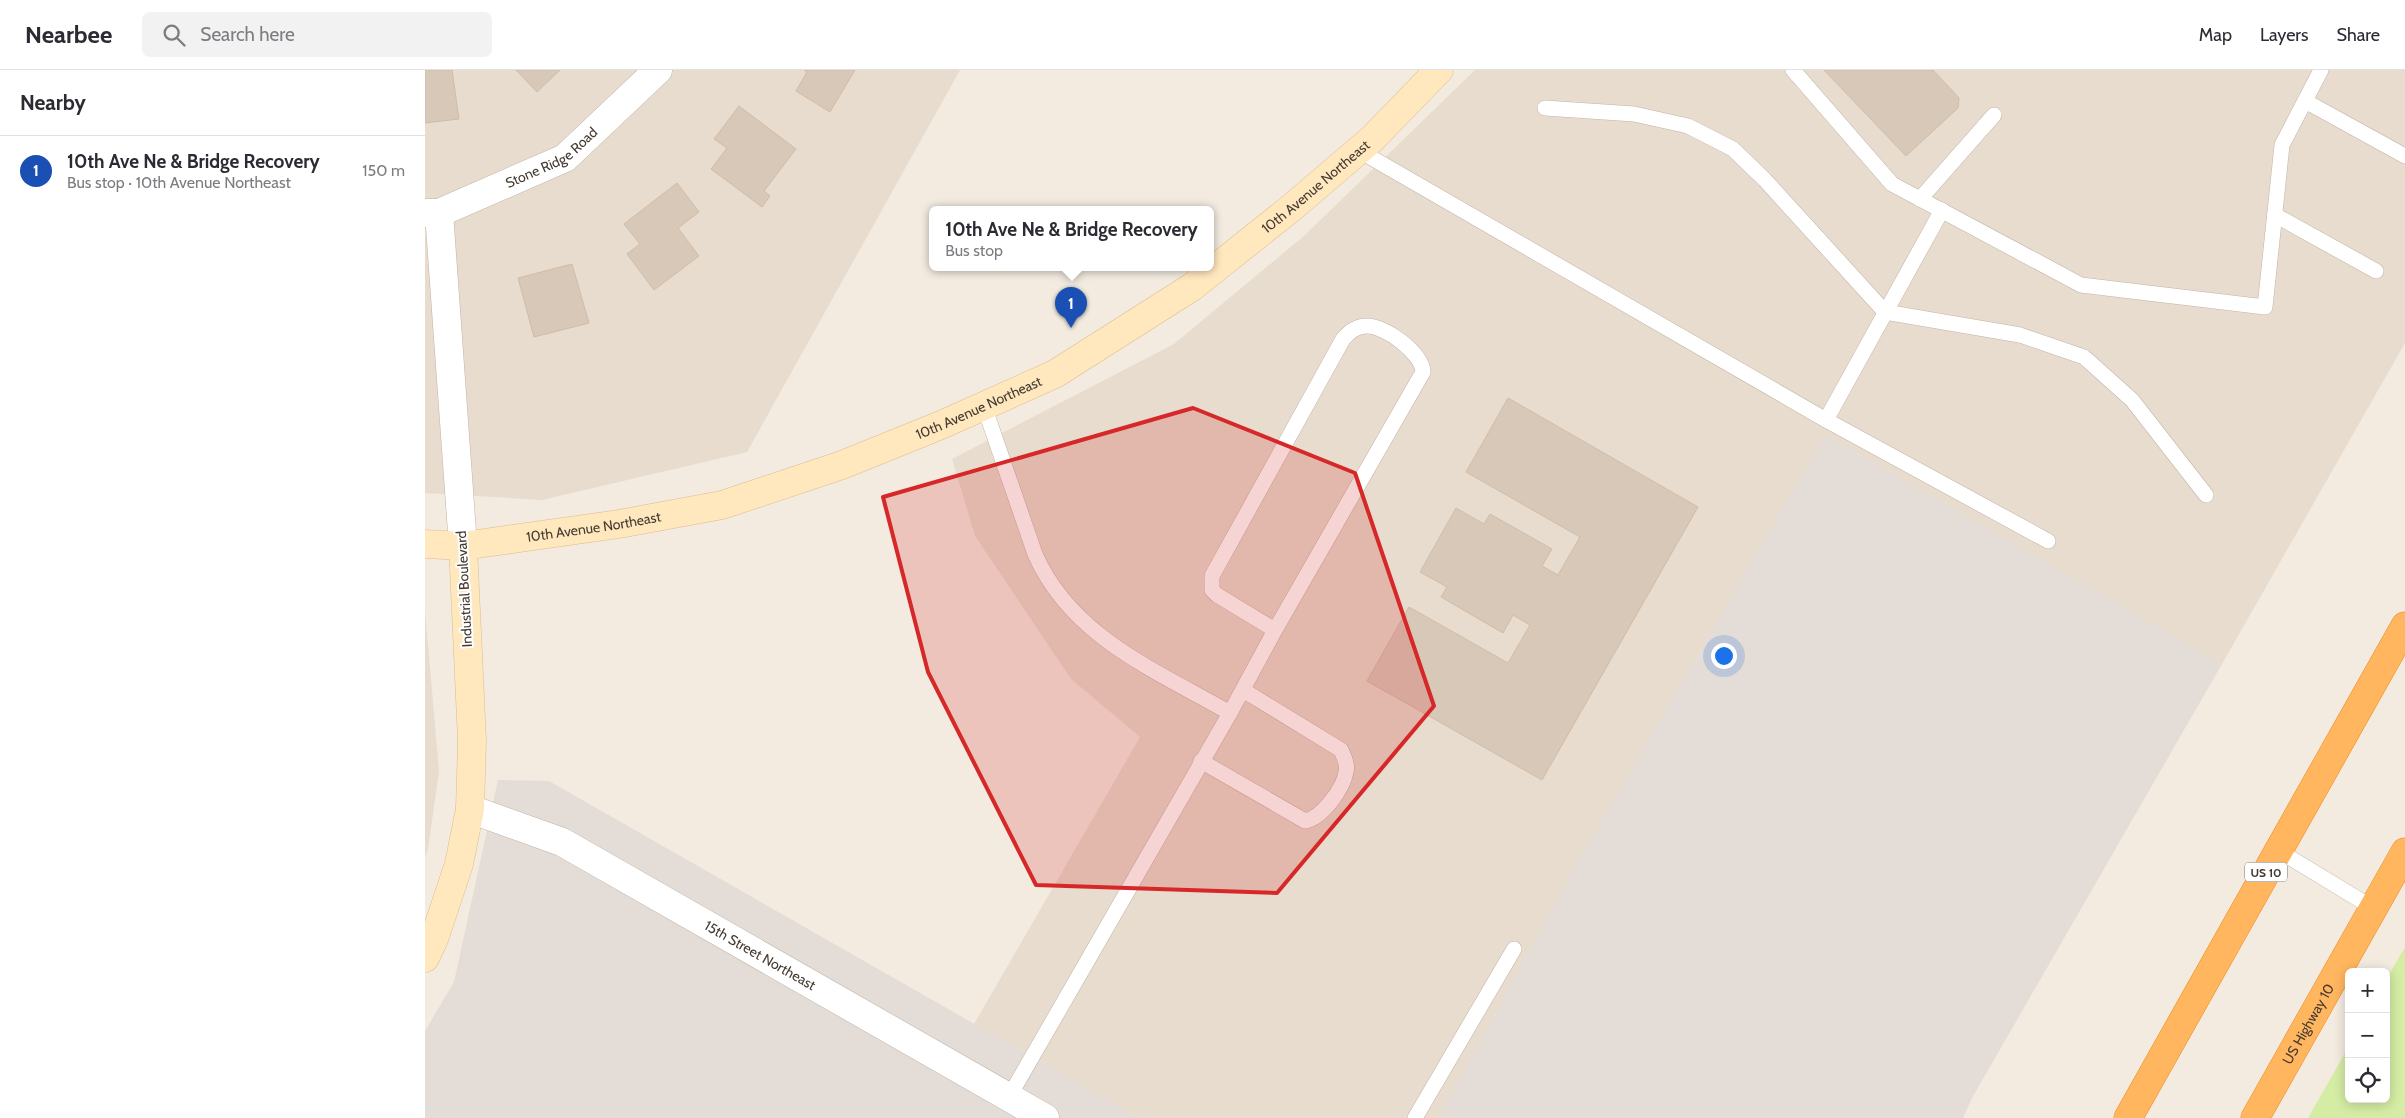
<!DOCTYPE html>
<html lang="en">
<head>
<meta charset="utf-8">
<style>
  body { margin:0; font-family:Cabin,sans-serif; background:#f2f2f3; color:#2b2b33 }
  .controls { position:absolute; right:15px; bottom:15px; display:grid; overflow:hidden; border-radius:8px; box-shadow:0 2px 12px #0003 }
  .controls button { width:45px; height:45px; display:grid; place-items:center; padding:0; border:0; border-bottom:1px solid #e1e1e2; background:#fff; color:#2b2b33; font:25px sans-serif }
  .you { position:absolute; left:1298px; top:585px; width:18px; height:18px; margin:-12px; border:4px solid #fff; border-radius:50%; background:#1a73e8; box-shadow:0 0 0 8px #1a73e833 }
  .badge { display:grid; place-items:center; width:32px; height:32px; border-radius:50%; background:#ff120b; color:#fff; font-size:16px; font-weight:700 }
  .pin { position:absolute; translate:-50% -41px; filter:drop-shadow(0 1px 2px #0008) }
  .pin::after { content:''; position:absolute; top:26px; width:18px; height:15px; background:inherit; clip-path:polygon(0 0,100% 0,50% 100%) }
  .popup { position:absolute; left:504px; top:136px; width:285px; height:65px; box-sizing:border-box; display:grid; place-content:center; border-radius:8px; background:#fff; filter:drop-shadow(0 1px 4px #0005); font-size:16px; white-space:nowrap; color:#7c7c81 }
  .popup b { font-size:19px; color:#2b2b33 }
  .popup::after { content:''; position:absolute; left:50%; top:100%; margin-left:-10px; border:10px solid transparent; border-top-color:#fff }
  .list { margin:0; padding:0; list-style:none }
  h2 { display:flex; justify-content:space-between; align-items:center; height:65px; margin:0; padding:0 20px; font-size:21px }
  h2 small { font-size:16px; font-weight:400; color:#7c7c81 }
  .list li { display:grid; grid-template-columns:32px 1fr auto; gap:15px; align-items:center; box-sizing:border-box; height:70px; padding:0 20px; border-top:1px solid #e1e1e2 }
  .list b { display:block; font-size:19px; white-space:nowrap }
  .list p { margin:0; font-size:16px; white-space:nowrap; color:#7c7c81 }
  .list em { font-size:16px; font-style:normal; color:#7c7c81 }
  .icon { flex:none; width:28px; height:28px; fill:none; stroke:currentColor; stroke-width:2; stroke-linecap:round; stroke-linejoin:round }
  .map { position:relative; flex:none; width:1980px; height:1048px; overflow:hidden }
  header { display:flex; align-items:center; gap:30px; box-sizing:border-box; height:70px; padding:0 25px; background:#fff; border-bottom:1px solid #e1e1e2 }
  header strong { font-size:24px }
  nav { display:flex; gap:28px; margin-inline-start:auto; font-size:18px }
  .search { width:350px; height:45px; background:#f2f2f3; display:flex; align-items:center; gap:12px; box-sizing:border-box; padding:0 18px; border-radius:8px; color:#7c7c81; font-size:19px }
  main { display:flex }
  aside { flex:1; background:#fff }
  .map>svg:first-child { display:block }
</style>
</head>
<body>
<header>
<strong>Nearbee</strong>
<div class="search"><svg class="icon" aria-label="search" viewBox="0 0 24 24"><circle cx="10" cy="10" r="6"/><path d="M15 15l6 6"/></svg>Search here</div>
<nav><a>Map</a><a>Layers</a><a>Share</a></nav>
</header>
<main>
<aside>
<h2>Nearby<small></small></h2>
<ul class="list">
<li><span class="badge" style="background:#1a4fb4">1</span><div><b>10th Ave Ne &amp; Bridge Recovery</b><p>Bus stop · 10th Avenue Northeast</p></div><em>150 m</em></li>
</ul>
</aside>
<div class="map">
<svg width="1980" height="1048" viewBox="0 0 1980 1048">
  <rect width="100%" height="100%" fill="#f3ebe0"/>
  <g fill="#e7dcce">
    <polygon points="0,0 535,0 322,382 117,430 0,423"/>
    <polygon points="1050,0 1980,0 1980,273 1797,594 1400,365 1149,799 1014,1048 714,1048 549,954 715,667 646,609 550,466 527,389 749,274 879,166"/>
    <polygon points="0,541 14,701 3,779 0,788"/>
  </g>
  <g fill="#e4dcd6">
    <polygon points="1400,365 1797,594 1547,1028 1538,1048 1014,1048 1149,799"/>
    <polygon points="73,710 124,711 714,1048 0,1048 0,961 29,912"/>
  </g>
  <polygon fill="#d4eca4" points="1980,877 1980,1048 1883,1048 1924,976 1924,1029 1961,1029 1961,910"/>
  <g fill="#d8c8b8" stroke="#d1bca7">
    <polygon points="0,0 27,0 34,49 0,53"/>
    <polygon points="91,0 135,0 112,22"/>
    <polygon points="379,0 430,0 405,42 371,21 382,2"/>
    <polygon points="1399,0 1508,0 1534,28 1533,38 1481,86"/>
    <polygon points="314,36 371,79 339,121 345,126 337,137 286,99 302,78 289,69"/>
    <polygon points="252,113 274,142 253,158 274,186 229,220 202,184 215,174 199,154"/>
    <polygon points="147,194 164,253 109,267 93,208"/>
    <polygon points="1083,328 1273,437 1117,710 942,611 984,537 1083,593 1105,555 1088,545 1078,563 1016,527 1022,517 995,502 1031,438 1059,454 1065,444 1127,479 1117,496 1133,505 1155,467 1041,402"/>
  </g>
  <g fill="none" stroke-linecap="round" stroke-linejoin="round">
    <g stroke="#c1b4a5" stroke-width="16">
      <g id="lane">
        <polyline points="1368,0 1467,114 1656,215 1840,237 1857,75 1896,0"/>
        <polyline points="1880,31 1980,86"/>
        <polyline points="1120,38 1209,44 1263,56 1308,79 1340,110 1460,242 1595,265 1659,287 1707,330 1781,425"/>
        <polyline points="933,80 1401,350 1623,471"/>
        <polyline points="1495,129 1569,45"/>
        <polyline points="1850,145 1951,201"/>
        <path d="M 559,336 L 610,484 C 646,567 732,601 805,643 L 584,1027"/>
        <polyline points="1401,350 1517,140"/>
        <path d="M 805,643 L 850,560 L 998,302 C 997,283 960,255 941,256 C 932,256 924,262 918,269 L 787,506 L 787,520 L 792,525 L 850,560"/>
        <path d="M 776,691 L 880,751 C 897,748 918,719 921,702 C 923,694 919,687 916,680 L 818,620"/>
        <polyline points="1854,781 1948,838"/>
        <polyline points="990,1048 1089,879"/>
      </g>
    </g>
    <g stroke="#c1b4a5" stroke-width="29">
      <g id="street">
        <path id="s1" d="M 0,143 L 14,143 L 140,88 L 233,0"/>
        <polyline points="14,143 38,476"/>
        <path id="s2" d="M 45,739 L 137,772 L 620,1048"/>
      </g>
    </g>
    <g stroke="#dbbd8c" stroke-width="29">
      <g id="secondary">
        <path id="s3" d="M 0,474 L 38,476 L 194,454 L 297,435 L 417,395 L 516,355 L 630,304 L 767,217 L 865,139 L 947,69 L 1014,0"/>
        <polyline points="0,888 9,869 34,794 45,739 47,671 38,476"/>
      </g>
    </g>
    <g stroke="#ee891f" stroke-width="29">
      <g id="highway">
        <polyline points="1703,1048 1980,556"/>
        <path id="s4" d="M 1830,1048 L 1980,782"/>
      </g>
    </g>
    <use href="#lane" stroke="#fff" stroke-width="15"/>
    <use href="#street" stroke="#fff" stroke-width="28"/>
    <use href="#secondary" stroke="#ffe7be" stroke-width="28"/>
    <use href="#highway" stroke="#ffb65f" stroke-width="28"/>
  </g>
  <path fill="#d62828" fill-opacity="0.2" stroke="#d62828" stroke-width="4" stroke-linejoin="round" d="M 768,338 L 930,403 L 1009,636 L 852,823 L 611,815 L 503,602 L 458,427 Z"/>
  <g text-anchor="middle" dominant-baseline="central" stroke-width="4" stroke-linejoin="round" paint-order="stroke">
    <rect fill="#fff" stroke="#7c756f" stroke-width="1" x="1820" y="792.5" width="42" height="19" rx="4"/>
    <g font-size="12" font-weight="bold" fill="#443a31">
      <text x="1841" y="802">US 10</text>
    </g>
    <g font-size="14" fill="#443a31" stroke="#fff">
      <text stroke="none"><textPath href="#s1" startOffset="140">Stone Ridge Road</textPath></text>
      <text stroke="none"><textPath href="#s3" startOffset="980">10th Avenue Northeast</textPath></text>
      <text stroke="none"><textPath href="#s3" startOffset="575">10th Avenue Northeast</textPath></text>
      <text stroke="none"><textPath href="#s3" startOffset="170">10th Avenue Northeast</textPath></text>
      <text transform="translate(39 519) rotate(-93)">Industrial Boulevard</text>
      <text stroke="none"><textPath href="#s2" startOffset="326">15th Street Northeast</textPath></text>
      <text stroke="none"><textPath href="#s4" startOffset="108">US Highway 10</textPath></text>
    </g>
  </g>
</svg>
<div class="controls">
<button>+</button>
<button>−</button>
<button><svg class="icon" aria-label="locate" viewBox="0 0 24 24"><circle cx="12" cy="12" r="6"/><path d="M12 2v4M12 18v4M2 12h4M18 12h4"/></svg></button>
</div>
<div class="you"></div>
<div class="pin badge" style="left:646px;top:258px;background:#1a4fb4">1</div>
<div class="popup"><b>10th Ave Ne &amp; Bridge Recovery</b>Bus stop</div>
</div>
</main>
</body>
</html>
